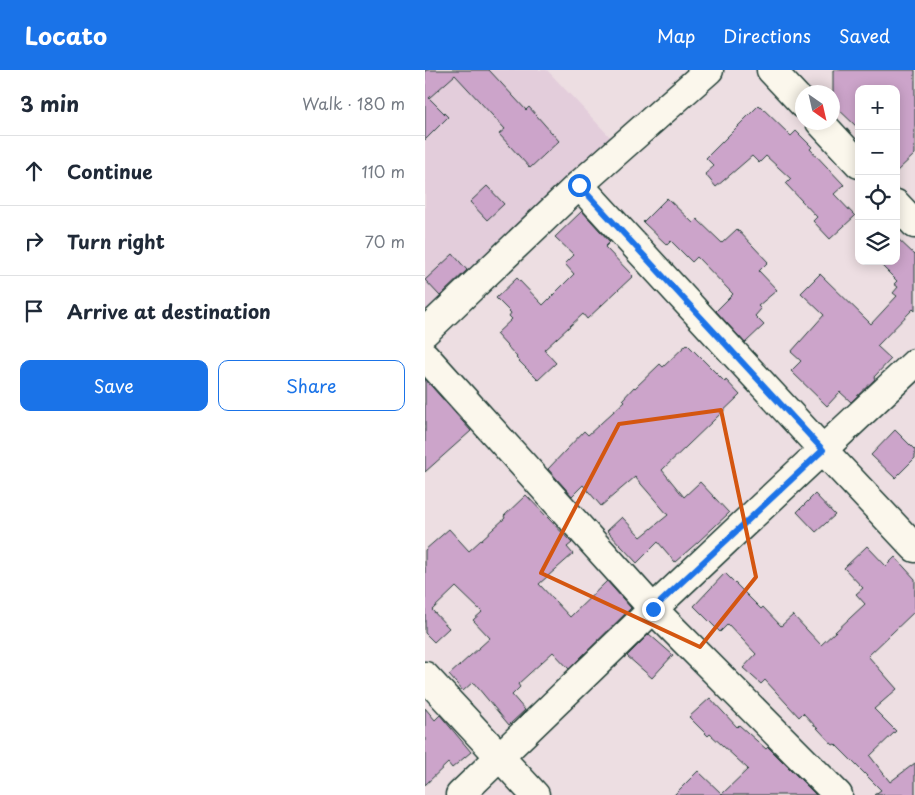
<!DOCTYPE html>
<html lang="en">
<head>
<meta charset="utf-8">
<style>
  body { margin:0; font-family:"Playpen Sans",sans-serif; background:#f2f2f3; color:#1f2937 }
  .controls { position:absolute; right:15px; top:15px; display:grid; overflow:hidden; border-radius:10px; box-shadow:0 2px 12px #0003 }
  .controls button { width:45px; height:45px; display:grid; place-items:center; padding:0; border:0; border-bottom:1px solid #e0e1e3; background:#fff; color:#1f2937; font:25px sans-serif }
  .compass { position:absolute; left:370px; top:15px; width:45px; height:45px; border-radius:50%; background:#fff; box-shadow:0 2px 12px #0003; rotate:146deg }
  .stop { position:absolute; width:15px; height:15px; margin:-11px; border:4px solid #1a73e8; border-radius:50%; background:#fff }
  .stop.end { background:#1a73e8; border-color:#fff; box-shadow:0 1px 5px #0008 }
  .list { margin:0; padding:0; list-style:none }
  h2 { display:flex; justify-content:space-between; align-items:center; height:65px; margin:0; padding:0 20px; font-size:21px }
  h2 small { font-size:16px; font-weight:400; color:#747a83 }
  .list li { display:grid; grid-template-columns:32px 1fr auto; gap:15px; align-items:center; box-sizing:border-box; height:70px; padding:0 20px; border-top:1px solid #e0e1e3 }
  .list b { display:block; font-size:19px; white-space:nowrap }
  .list em { font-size:16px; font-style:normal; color:#747a83 }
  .actions { display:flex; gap:10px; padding:15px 20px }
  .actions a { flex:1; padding:11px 0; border:1px solid #1a73e8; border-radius:10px; text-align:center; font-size:18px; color:#1a73e8 }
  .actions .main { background:#1a73e8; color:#fff }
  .icon { flex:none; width:28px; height:28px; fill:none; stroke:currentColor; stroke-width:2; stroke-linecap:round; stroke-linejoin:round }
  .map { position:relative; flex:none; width:490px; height:725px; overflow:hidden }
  header { display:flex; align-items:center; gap:30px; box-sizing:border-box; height:70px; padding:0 25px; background:#1a73e8; color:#fff }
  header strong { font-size:24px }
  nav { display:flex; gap:28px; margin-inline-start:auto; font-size:18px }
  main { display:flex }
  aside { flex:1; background:#fff }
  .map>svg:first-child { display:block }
</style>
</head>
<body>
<header>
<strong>Locato</strong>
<nav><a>Map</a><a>Directions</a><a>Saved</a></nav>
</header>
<main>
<aside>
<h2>3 min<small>Walk · 180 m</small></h2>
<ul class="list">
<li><svg class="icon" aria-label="ahead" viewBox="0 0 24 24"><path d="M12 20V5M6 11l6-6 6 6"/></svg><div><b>Continue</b></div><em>110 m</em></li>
<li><svg class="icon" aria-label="right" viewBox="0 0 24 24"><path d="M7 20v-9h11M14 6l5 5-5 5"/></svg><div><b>Turn right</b></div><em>70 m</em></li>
<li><svg class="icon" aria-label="arrive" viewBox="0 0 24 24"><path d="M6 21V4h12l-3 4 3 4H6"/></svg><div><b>Arrive at destination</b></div></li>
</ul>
<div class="actions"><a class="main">Save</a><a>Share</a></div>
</aside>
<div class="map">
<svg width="490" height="725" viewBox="0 0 490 725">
  <rect width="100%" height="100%" fill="#eddee2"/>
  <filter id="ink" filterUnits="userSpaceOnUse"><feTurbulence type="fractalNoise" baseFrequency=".02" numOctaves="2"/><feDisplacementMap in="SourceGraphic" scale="10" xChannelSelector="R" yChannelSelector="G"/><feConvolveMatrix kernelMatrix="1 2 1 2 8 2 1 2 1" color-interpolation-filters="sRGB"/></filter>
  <g filter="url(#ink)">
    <polygon fill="#e3cddb" points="0,0 122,0 187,69 0,246"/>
    <g fill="#cca4ca" stroke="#1f3d34">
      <polygon points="0,0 64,0 101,40 104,37 134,71 105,98 74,64 80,59 30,5 4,28 23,47 0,70"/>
      <polygon points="408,0 490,0 490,84 471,102 471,19 434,19 434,59 408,34"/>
      <polygon points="334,35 366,66 371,61 387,77 385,79 419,115 409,124 430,146 405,169 388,151 392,147 361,114 366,109 341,86 334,93 327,86 291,117 280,104 289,96 281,88"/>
      <polygon points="62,116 79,134 62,150 45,132"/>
      <polygon points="242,128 268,153 272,149 297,173 312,159 343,192 334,201 352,220 333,236 336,239 330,246 339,255 320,273 291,241 308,224 272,187 267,192 246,171 242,175 218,152"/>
      <polygon points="157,141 185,172 180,177 208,206 162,249 158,244 119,280 131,293 113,310 91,288 92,287 71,264 87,249 84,246 86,243 71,228 92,208 118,235 149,204 140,194 149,185 130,167"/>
      <polygon points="471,167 490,185 490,241 488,239 452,276 466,289 449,307 450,309 426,332 415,322 402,336 366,301 376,291 366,282 399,245 376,223 395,204 446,254 472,226 468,223 473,217 469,214 472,211 452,191 471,191"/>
      <polygon points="28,184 42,200 15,226 0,210"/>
      <polygon points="262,274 300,312 301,310 315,325 237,400 259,427 275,412 304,443 273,472 250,492 233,472 212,493 182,461 197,447 216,467 243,445 210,407 176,436 158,415 147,426 123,399 159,361 163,365 200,331 198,329 209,317 210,318 235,294 238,297"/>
      <polygon points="0,309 46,361 0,402"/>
      <polygon points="470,360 490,380 490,388 470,408 446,385"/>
      <polygon points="390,424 410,445 391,462 372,442"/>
      <polygon points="101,425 147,473 142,477 148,484 114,514 145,547 182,511 206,538 144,599 128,582 93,614 95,617 87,625 100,640 84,655 48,612 38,621 24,605 65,568 48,550 57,542 31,517 7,540 24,558 9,572 0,563 0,480 24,459 44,481 80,448 79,446"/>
      <polygon points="442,476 461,496 470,487 490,509 490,541 443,586 472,619 449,639 471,661 445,686 465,712 490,693 490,725 449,725 456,720 410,674 408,675 378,643 374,647 340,610 336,614 318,598 331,584 303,554 295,562 269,536 300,503 336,539 338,537 356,556 368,545 396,575 440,534 431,524 438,518 419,498"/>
      <polygon points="224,564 248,585 227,608 202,586"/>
      <polygon points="285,628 312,657 314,655 341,679 343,677 391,725 249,725 273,701 297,724 323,699 285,664 283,666 264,647"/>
      <polygon points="0,638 10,650 15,645 46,682 27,698 23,693 0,715"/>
    </g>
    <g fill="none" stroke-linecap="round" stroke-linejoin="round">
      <g stroke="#1f3d34" stroke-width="31">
        <g id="minor">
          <polyline points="346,0 378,34"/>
          <polyline points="395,52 434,94"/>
          <polyline points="154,115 398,380 490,478"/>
          <polyline points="471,134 490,154"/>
          <polyline points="0,262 154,115 284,0"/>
          <polyline points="0,286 228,539 413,725"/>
          <polyline points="0,606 110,725"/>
          <polyline points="35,725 228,539 490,293"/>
        </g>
      </g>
      <use href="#minor" stroke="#fbf7ec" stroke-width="28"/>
    </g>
  </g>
  <g fill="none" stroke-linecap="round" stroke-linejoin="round" filter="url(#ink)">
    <polyline stroke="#1a73e8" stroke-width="6" points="154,115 398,380 228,539"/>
  </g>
  <path fill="none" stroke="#d45610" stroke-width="4" stroke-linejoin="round" d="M 296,340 L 331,507 L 275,577 L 116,503 L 194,354 Z"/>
</svg>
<div class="controls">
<button>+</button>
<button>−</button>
<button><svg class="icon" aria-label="locate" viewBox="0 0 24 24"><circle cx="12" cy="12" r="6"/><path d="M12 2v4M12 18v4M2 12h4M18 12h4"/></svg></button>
<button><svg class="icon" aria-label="layers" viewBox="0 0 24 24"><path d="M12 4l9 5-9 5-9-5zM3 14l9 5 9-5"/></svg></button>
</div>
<svg class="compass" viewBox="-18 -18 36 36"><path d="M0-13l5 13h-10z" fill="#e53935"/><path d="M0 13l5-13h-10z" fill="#747a83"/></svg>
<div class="stop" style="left:154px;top:115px"></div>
<div class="stop end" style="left:228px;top:539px"></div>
</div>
</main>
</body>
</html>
